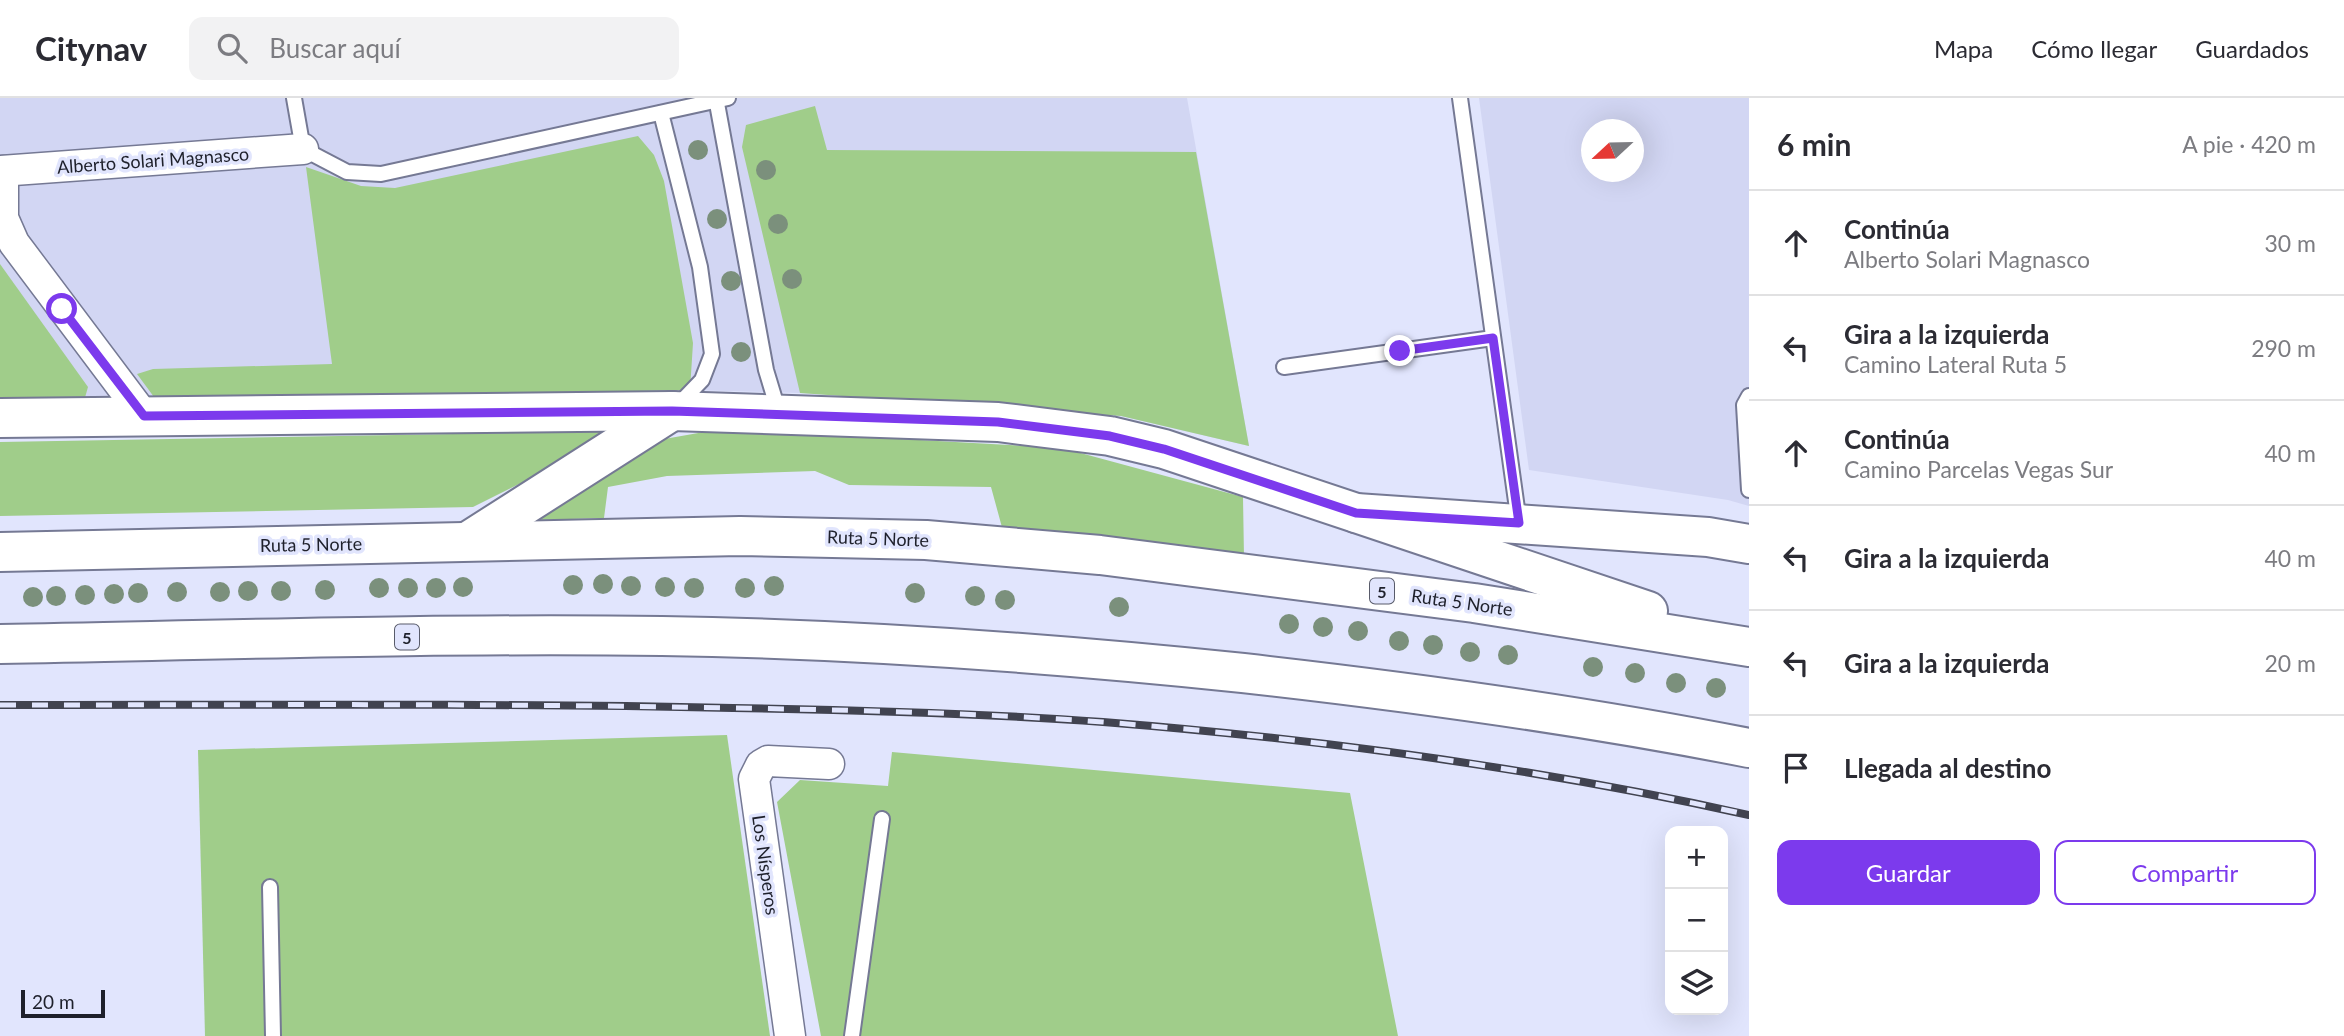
<!DOCTYPE html>
<html lang="es">
<head>
<meta charset="utf-8">
<style>
  body { margin:0; font-family:Lato,sans-serif; background:#f2f2f3; color:#2b2b33 }
  .controls { position:absolute; right:21px; bottom:21px; display:grid; overflow:hidden; border-radius:14px; box-shadow:0 7px 28px #0002 }
  .controls button { width:63px; height:63px; display:grid; place-items:center; padding:0; border:0; border-bottom:2px solid #e1e1e2; background:#fff; color:#2b2b33; font:35px sans-serif }
  .compass { position:absolute; left:1581px; top:21px; width:63px; height:63px; border-radius:50%; background:#fff; box-shadow:0 7px 28px #0002; rotate:248deg }
  .scale { position:absolute; left:21px; bottom:18px; width:84px; box-sizing:border-box; padding-left:7px; border:4px solid #1e202b; border-top:0; font-size:19px; line-height:24px; white-space:nowrap; color:#1e202b; -webkit-text-stroke:5px #e1e5fd; paint-order:stroke }
  .stop { position:absolute; width:21px; height:21px; margin:-16px; border:5px solid #7c3aed; border-radius:50%; background:#fff }
  .stop.end { background:#7c3aed; border-color:#fff; box-shadow:0 2px 7px #0008 }
  .list { margin:0; padding:0; list-style:none }
  h2 { display:flex; justify-content:space-between; align-items:center; height:91px; margin:0; padding:0 28px; font-size:30px }
  h2 small { font-size:23px; font-weight:400; color:#7c7c81 }
  .list li { display:grid; grid-template-columns:46px 1fr auto; gap:21px; align-items:center; box-sizing:border-box; height:105px; padding:0 28px; border-top:2px solid #e1e1e2 }
  .list b { display:block; font-size:26px; white-space:nowrap }
  .list p { margin:0; font-size:23px; white-space:nowrap; color:#7c7c81 }
  .list em { font-size:23px; font-style:normal; color:#7c7c81 }
  .actions { display:flex; gap:14px; padding:21px 28px }
  .actions a { flex:1; padding:16px 0; border:2px solid #7c3aed; border-radius:14px; text-align:center; font-size:24px; color:#7c3aed }
  .actions .main { background:#7c3aed; color:#fff }
  .icon { flex:none; width:38px; height:38px; fill:none; stroke:currentColor; stroke-width:2; stroke-linecap:round; stroke-linejoin:round }
  .map { position:relative; flex:none; width:1749px; height:938px; overflow:hidden }
  header { display:flex; align-items:center; gap:42px; box-sizing:border-box; height:98px; padding:0 35px; background:#fff; border-bottom:2px solid #e1e1e2 }
  header strong { font-size:33px }
  nav { display:flex; gap:38px; margin-inline-start:auto; font-size:24px }
  .search { width:490px; height:63px; background:#f2f2f3; display:flex; align-items:center; gap:18px; box-sizing:border-box; padding:0 24px; border-radius:14px; color:#7c7c81; font-size:26px }
  main { display:flex }
  aside { flex:1; background:#fff }
  .map>svg:first-child { display:block }
</style>
</head>
<body>
<header>
<strong>Citynav</strong>
<div class="search"><svg class="icon" aria-label="search" viewBox="0 0 24 24"><circle cx="10" cy="10" r="6"/><path d="M15 15l6 6"/></svg>Buscar aquí</div>
<nav><a>Mapa</a><a>Cómo llegar</a><a>Guardados</a></nav>
</header>
<main>
<div class="map">
<svg width="1749" height="938" viewBox="0 0 1749 938">
  <rect width="100%" height="100%" fill="#e1e5fd"/>
  <g fill="#d2d6f3" fill-rule="evenodd">
    <polygon points="0,0 1187,0 1249,348 1121,318 800,295 690,292 0,306"/>
    <path d="M 1479,0 L 1749,0 L 1749,408 L 1728,402 L 1529,372 ZM 1591,32 L 1633,32 L 1633,74 L 1591,74 Z"/>
  </g>
  <g fill="#a0cd8a">
    <polygon points="815,8 827,52 1196,54 1249,348 1121,318 800,295 742,49 746,27"/>
    <polygon points="638,38 654,57 664,83 693,245 690,292 171,303 154,299 137,276 153,271 332,266 306,69 361,88 395,90"/>
    <polygon points="0,166 88,289 84,303 0,306"/>
    <polygon points="721,331 1062,350 1243,399 1244,459 1003,433 991,389 849,387 815,373 667,378 608,389 604,420 537,422 653,343"/>
    <polygon points="626,333 473,409 0,418 0,344"/>
    <polygon points="727,637 770,938 205,938 198,652"/>
    <polygon points="892,654 1350,695 1398,938 821,938 777,704 800,682 888,688"/>
  </g>
  <g fill="none" stroke-linecap="round" stroke-linejoin="round">
    <g stroke="#757994" stroke-width="18">
      <g id="lane">
        <polyline points="294,0 303,51 347,74 381,76 728,0"/>
        <polyline points="716,0 766,272 779,315"/>
        <polyline points="1460,0 1519,425"/>
        <polyline points="661,15 700,169 712,256 702,282 677,308"/>
        <polyline points="1284,269 1493,240"/>
        <polyline points="1749,298 1744,307 1749,392"/>
        <polyline points="270,789 273,938"/>
        <polyline points="852,938 882,721"/>
      </g>
    </g>
    <g stroke="#757994" stroke-width="33">
      <g id="street">
        <polyline points="0,73 303,51"/>
        <polyline points="3,73 3,120 14,145 144,318"/>
        <polyline points="790,938 754,681 761,667 768,663 829,666"/>
      </g>
    </g>
    <g stroke="#757994" stroke-width="42">
      <polyline id="secondary" points="0,320 672,313 998,324 1110,338 1164,351 1356,415 1708,439 1749,446"/>
    </g>
    <g stroke="#757994" stroke-width="42">
      <g id="highway">
        <polyline points="1356,415 1648,513"/>
        <polyline points="470,442 672,313"/>
        <polyline points="0,454 740,438 926,442 1100,457 1474,505 1749,549"/>
        <path d="M 0,546 C 220,542 441,535 662,538 C 856,541 1050,555 1243,575 C 1413,594 1581,617 1749,650"/>
      </g>
    </g>
    <use href="#lane" stroke="#fff" stroke-width="14"/>
    <use href="#street" stroke="#fff" stroke-width="30"/>
    <use href="#secondary" stroke="#fff" stroke-width="38"/>
    <use href="#highway" stroke="#fff" stroke-width="38"/>
    <g stroke="#414350" stroke-width="8">
      <path id="rail" d="M 0,607 C 244,607 488,605 733,610 C 856,612 980,615 1103,624 C 1320,641 1537,670 1749,717"/>
    </g>
    <use href="#rail" stroke="#e1e5fd" stroke-width="5" stroke-dasharray="16" stroke-linecap="butt"/>
  </g>
  <g fill="#7b907c">
    <circle cx="698" cy="52" r="10"/>
    <circle cx="766" cy="72" r="10"/>
    <circle cx="717" cy="121" r="10"/>
    <circle cx="778" cy="126" r="10"/>
    <circle cx="792" cy="181" r="10"/>
    <circle cx="731" cy="183" r="10"/>
    <circle cx="741" cy="254" r="10"/>
    <circle cx="603" cy="486" r="10"/>
    <circle cx="573" cy="487" r="10"/>
    <circle cx="631" cy="488" r="10"/>
    <circle cx="774" cy="488" r="10"/>
    <circle cx="463" cy="489" r="10"/>
    <circle cx="665" cy="489" r="10"/>
    <circle cx="379" cy="490" r="10"/>
    <circle cx="408" cy="490" r="10"/>
    <circle cx="436" cy="490" r="10"/>
    <circle cx="694" cy="490" r="10"/>
    <circle cx="745" cy="490" r="10"/>
    <circle cx="325" cy="492" r="10"/>
    <circle cx="248" cy="493" r="10"/>
    <circle cx="281" cy="493" r="10"/>
    <circle cx="177" cy="494" r="10"/>
    <circle cx="220" cy="494" r="10"/>
    <circle cx="138" cy="495" r="10"/>
    <circle cx="915" cy="495" r="10"/>
    <circle cx="114" cy="496" r="10"/>
    <circle cx="85" cy="497" r="10"/>
    <circle cx="56" cy="498" r="10"/>
    <circle cx="975" cy="498" r="10"/>
    <circle cx="33" cy="499" r="10"/>
    <circle cx="1005" cy="502" r="10"/>
    <circle cx="1119" cy="509" r="10"/>
    <circle cx="1289" cy="526" r="10"/>
    <circle cx="1323" cy="529" r="10"/>
    <circle cx="1358" cy="533" r="10"/>
    <circle cx="1399" cy="543" r="10"/>
    <circle cx="1433" cy="547" r="10"/>
    <circle cx="1470" cy="554" r="10"/>
    <circle cx="1508" cy="557" r="10"/>
    <circle cx="1593" cy="569" r="10"/>
    <circle cx="1635" cy="575" r="10"/>
    <circle cx="1676" cy="585" r="10"/>
    <circle cx="1716" cy="590" r="10"/>
  </g>
  <g fill="none" stroke-linecap="round" stroke-linejoin="round">
    <polyline stroke="#7c3aed" stroke-width="9" points="62,211 144,318 672,313 998,324 1110,338 1164,351 1356,415 1519,425 1493,240 1400,253"/>
  </g>
  <g text-anchor="middle" dominant-baseline="central" stroke-width="7" stroke-linejoin="round" paint-order="stroke">
    <g fill="#e1e5fd" stroke="#585b6a" stroke-width="2">
      <rect x="1370" y="480.5" width="24" height="25" rx="5"/>
      <rect x="395" y="526.5" width="24" height="25" rx="5"/>
    </g>
    <g font-size="16" font-weight="bold" fill="#1e202b">
      <text x="1382" y="493">5</text>
      <text x="407" y="539">5</text>
    </g>
    <g font-size="18" fill="#1e202b" stroke="#e1e5fd">
      <text transform="translate(153 62) rotate(-4)">Alberto Solari Magnasco</text>
      <text transform="translate(878 440) rotate(2)">Ruta 5 Norte</text>
      <text transform="translate(311 446) rotate(-1)">Ruta 5 Norte</text>
      <text transform="translate(1462 504) rotate(8)">Ruta 5 Norte</text>
      <text transform="translate(766 767) rotate(82)">Los Nísperos</text>
    </g>
  </g>
</svg>
<div class="controls">
<button>+</button>
<button>−</button>
<button><svg class="icon" aria-label="layers" viewBox="0 0 24 24"><path d="M12 4l9 5-9 5-9-5zM3 14l9 5 9-5"/></svg></button>
</div>
<svg class="compass" viewBox="-18 -18 36 36"><path d="M0-13l5 13h-10z" fill="#e53935"/><path d="M0 13l5-13h-10z" fill="#7c7c81"/></svg>
<div class="scale">20 m</div>
<div class="stop" style="left:62px;top:211px"></div>
<div class="stop end" style="left:1400px;top:253px"></div>
</div>
<aside>
<h2>6 min<small>A pie · 420 m</small></h2>
<ul class="list">
<li><svg class="icon" aria-label="ahead" viewBox="0 0 24 24"><path d="M12 20V5M6 11l6-6 6 6"/></svg><div><b>Continúa</b><p>Alberto Solari Magnasco</p></div><em>30 m</em></li>
<li><svg class="icon" aria-label="left" viewBox="0 0 24 24"><path d="M17 20v-9H6M10 6l-5 5 5 5"/></svg><div><b>Gira a la izquierda</b><p>Camino Lateral Ruta 5</p></div><em>290 m</em></li>
<li><svg class="icon" aria-label="ahead" viewBox="0 0 24 24"><path d="M12 20V5M6 11l6-6 6 6"/></svg><div><b>Continúa</b><p>Camino Parcelas Vegas Sur</p></div><em>40 m</em></li>
<li><svg class="icon" aria-label="left" viewBox="0 0 24 24"><path d="M17 20v-9H6M10 6l-5 5 5 5"/></svg><div><b>Gira a la izquierda</b></div><em>40 m</em></li>
<li><svg class="icon" aria-label="left" viewBox="0 0 24 24"><path d="M17 20v-9H6M10 6l-5 5 5 5"/></svg><div><b>Gira a la izquierda</b></div><em>20 m</em></li>
<li><svg class="icon" aria-label="arrive" viewBox="0 0 24 24"><path d="M6 21V4h12l-3 4 3 4H6"/></svg><div><b>Llegada al destino</b></div></li>
</ul>
<div class="actions"><a class="main">Guardar</a><a>Compartir</a></div>
</aside>
</main>
</body>
</html>
